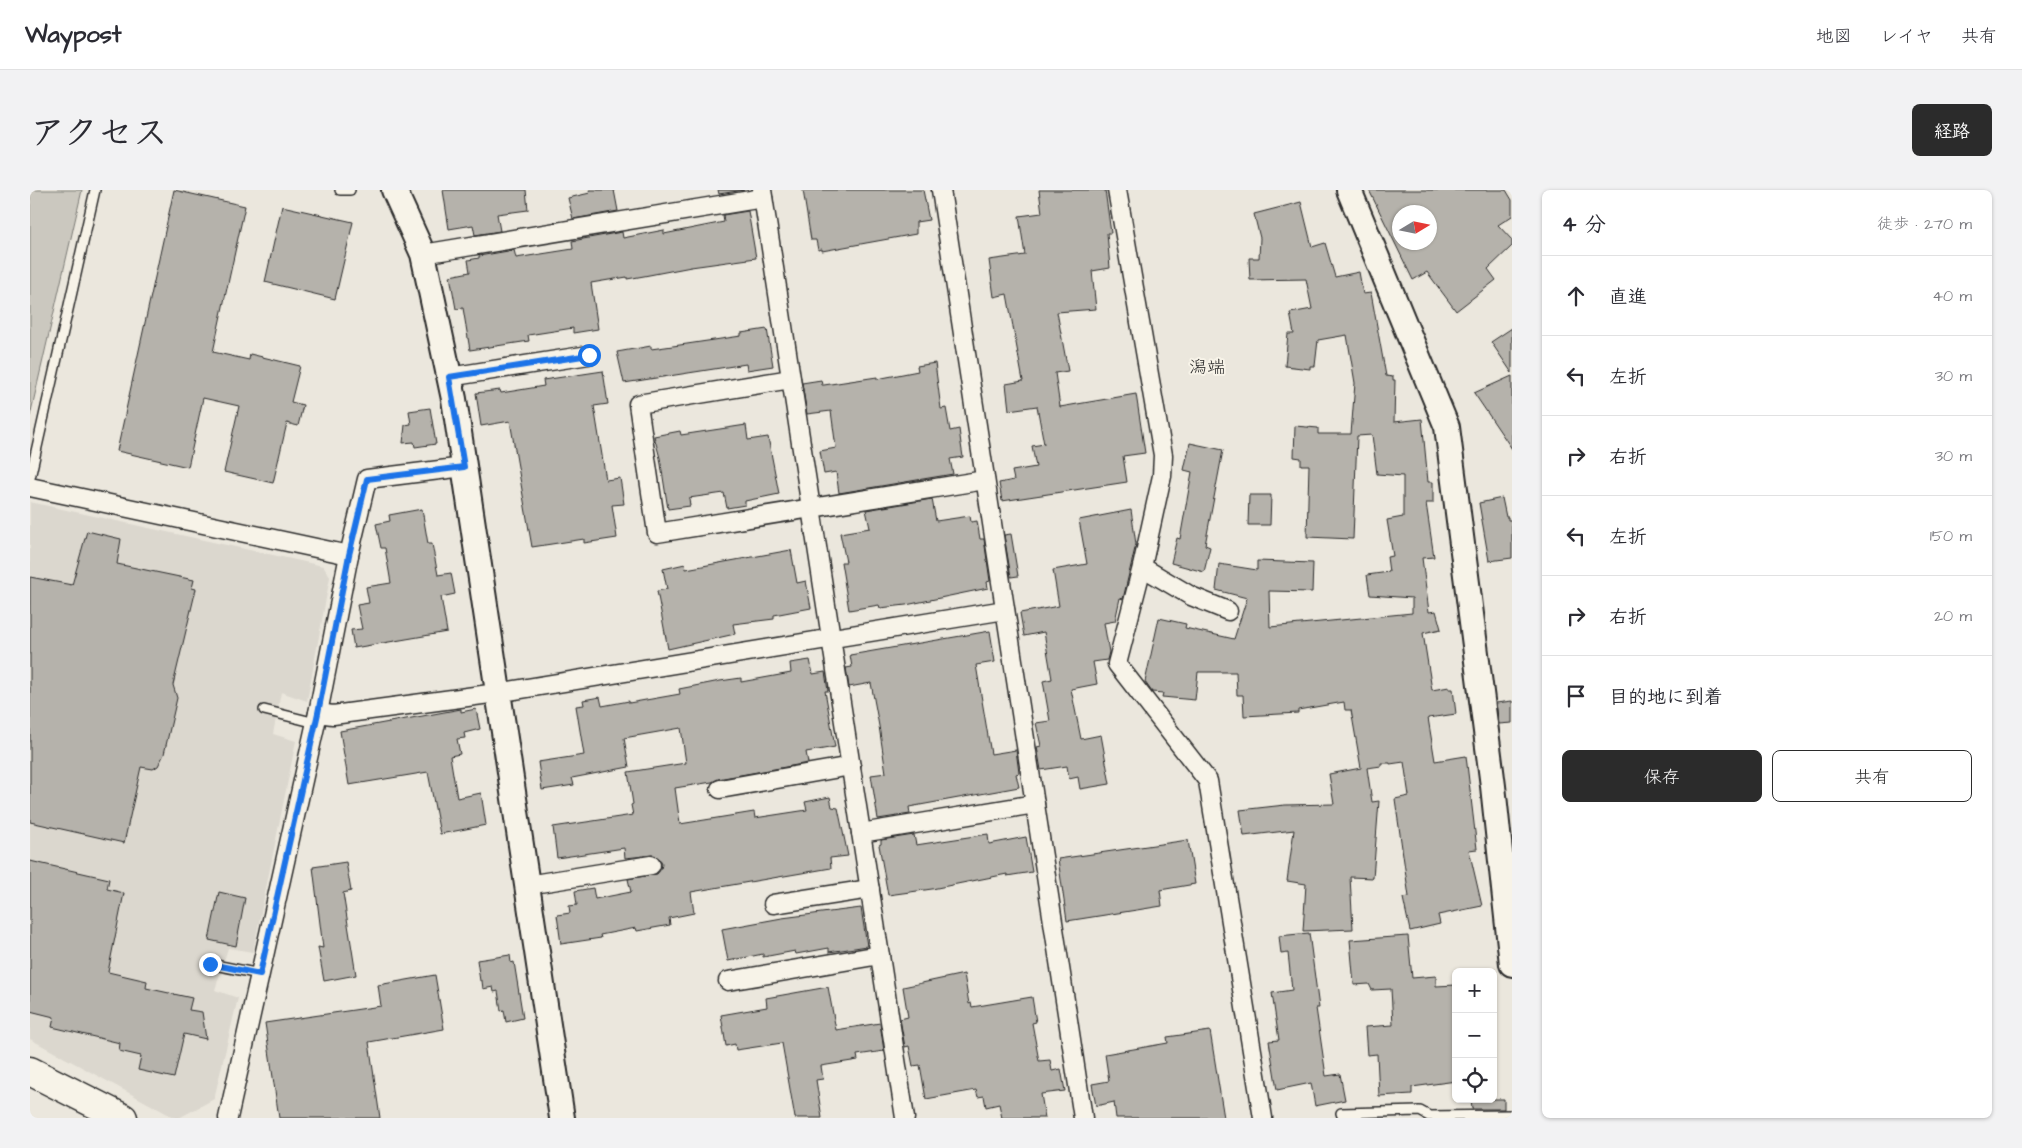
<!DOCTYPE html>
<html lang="ja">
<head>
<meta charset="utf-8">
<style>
  body { margin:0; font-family:"Architects Daughter","Klee One",sans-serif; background:#f2f2f3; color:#2b2b33 }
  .controls { position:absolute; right:15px; bottom:15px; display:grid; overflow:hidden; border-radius:8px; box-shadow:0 1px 4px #0004 }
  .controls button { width:45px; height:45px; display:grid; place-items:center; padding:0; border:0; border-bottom:1px solid #e1e1e2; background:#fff; color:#2b2b33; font:25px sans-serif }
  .compass { position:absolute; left:1362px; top:15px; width:45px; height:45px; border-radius:50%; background:#fff; box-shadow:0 1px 4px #0004; rotate:80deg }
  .stop { position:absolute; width:15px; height:15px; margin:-11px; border:4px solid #1a73e8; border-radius:50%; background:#fff }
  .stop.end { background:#1a73e8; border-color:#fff; box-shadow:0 1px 5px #0008 }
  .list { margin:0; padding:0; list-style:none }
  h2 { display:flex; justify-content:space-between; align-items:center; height:65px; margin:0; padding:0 20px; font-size:21px }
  h2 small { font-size:16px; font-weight:400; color:#7c7c81 }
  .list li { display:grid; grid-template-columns:32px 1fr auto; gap:15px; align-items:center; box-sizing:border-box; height:80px; padding:0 20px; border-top:1px solid #e1e1e2 }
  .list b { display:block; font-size:19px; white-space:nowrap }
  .list em { font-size:16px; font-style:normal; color:#7c7c81 }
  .actions { display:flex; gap:10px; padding:15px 20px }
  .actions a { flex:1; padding:11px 0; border:1px solid #2b2b2b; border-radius:8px; text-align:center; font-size:18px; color:#2b2b2b }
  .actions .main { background:#2b2b2b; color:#fff }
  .icon { flex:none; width:28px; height:28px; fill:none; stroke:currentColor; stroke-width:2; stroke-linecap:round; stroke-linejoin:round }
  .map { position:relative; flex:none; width:1482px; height:928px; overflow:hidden; border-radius:8px }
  header { display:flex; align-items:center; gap:30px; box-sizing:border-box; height:70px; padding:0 25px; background:#fff; border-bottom:1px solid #e1e1e2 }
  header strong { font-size:24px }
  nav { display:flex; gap:28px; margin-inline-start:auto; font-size:18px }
  .intro { display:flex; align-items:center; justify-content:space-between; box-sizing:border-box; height:120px; padding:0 30px }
  h1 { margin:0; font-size:35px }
  .button { padding:12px 22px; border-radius:8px; background:#2b2b2b; color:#fff; font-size:18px; font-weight:700 }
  main { display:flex; gap:30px; padding:0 30px }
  aside { flex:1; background:#fff; border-radius:8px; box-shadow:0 1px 4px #0004 }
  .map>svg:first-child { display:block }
</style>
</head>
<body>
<header>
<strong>Waypost</strong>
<nav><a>地図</a><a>レイヤ</a><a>共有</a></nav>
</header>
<div class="intro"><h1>アクセス</h1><a class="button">経路</a></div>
<main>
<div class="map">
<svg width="1482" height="928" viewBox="0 0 1482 928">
  <rect width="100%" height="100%" fill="#ebe7dd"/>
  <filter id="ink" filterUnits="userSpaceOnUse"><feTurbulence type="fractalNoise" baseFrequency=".02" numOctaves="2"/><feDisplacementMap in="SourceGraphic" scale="10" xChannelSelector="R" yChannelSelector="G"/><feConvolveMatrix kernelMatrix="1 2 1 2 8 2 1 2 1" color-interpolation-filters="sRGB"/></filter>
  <g filter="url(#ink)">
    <polygon fill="#dbd7ce" points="0,312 293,376 300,387 277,511 251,502 243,544 266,551 223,762 198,758 185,800 208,808 184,909 149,928 145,928 0,849"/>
    <polygon fill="#cbc8bf" stroke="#7b7a75" points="0,0 52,0 0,226"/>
    <g fill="#b5b2ab" stroke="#2b2b2b" fill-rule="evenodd">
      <polygon points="144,0 215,16 183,162 219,170 220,164 270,176 261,212 273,215 268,236 257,233 243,293 194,282 209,216 173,208 158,277 87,261"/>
      <polygon points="413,0 496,0 498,20 467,24 470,41 445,45 443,35 419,39"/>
      <polygon points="559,0 584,0 588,21 543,29 538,8 560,3"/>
      <polygon points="688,0 714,0 689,4"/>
      <polygon points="773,0 893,0 899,30 886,32 886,44 792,61 792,59 788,60 786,50 781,50"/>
      <polygon points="1009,0 1075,0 1081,43 1077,43 1080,78 1062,81 1066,119 1027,122 1038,181 1025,183 1030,217 1106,204 1115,263 1093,266 1097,292 972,311 969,293 984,290 982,281 1006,277 1002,256 1014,254 1007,216 979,220 976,194 993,191 977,104 964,107 959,70 995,65 989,26 1012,23"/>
      <path d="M 1339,0 L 1476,0 L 1482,10 L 1482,26 L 1468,35 L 1482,50 L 1482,56 L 1458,79 L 1466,90 L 1426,121 L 1397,82 L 1383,90 ZM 1370,22 L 1400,22 L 1400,52 L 1370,52 Z"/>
      <polygon points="1271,12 1282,57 1295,53 1305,87 1329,82 1333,104 1341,103 1356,186 1363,187 1363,190 1365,190 1364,232 1392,229 1398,292 1403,292 1403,313 1396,313 1404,367 1392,368 1399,422 1406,421 1411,439 1393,443 1402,500 1419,497 1419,499 1423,499 1426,524 1398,528 1405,571 1436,566 1447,659 1439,660 1452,716 1408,725 1410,734 1380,741 1373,708 1379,707 1365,609 1379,606 1374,572 1360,574 1360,573 1351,573 1351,576 1337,578 1342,612 1349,611 1343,688 1320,687 1323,739 1273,741 1276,694 1257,691 1264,640 1214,646 1210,620 1255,615 1304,614 1299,584 1331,578 1321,520 1315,520 1314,512 1268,520 1268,523 1214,526 1213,505 1207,505 1206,482 1168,482 1165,510 1132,507 1133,503 1122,502 1115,492 1129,428 1156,434 1155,438 1204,449 1217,408 1186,400 1189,374 1227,380 1227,371 1283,373 1282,402 1239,401 1240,437 1382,423 1382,408 1340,405 1337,385 1359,382 1357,367 1363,366 1357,330 1373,327 1373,286 1347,284 1342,245 1327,246 1323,349 1277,347 1279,275 1271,275 1271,268 1264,267 1265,236 1288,238 1288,244 1321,244 1325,193 1317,145 1288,150 1285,176 1280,176 1280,179 1255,176 1258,144 1264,144 1260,123 1282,119 1276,89 1220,90 1219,68 1229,68 1230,48 1224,24"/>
      <polygon points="252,16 323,32 305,109 235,92"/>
      <polygon points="718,21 726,68 661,77 614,86 597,89 597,87 561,93 568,139 543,143 543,138 498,145 499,151 440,160 433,118 426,119 420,86 440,82 438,70 449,68 449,66 484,60 486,68 543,59 542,51 592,42 593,48 634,40 634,44 694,32 693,25"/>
      <polygon points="1482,138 1482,183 1461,152"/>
      <polygon points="737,139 743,176 717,180 716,174 594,193 587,162 621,156 621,159 657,154 711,146 711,143"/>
      <polygon points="905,173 911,219 916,218 920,241 929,239 931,254 933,267 920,269 923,284 809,303 806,282 794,284 790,261 806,258 801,221 777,224 772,193 791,190 792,195 794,195 847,187 847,189 888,181 887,176"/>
      <polygon points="573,181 578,214 564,216 576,290 590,288 594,314 582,315 587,348 554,353 554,349 502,357 480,231 451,236 446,203 470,200 471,203 514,196 513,190"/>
      <polygon points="1482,186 1482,259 1444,203"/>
      <polygon points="400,218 406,254 385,257 384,252 373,253 375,235 381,234 379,221"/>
      <polygon points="716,235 718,250 738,247 749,304 715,311 715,315 697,318 694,303 659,308 660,316 638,319 630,268 624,246 650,241 651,245"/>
      <polygon points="1160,253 1193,260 1175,355 1180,357 1174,382 1141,373 1147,348 1150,349 1162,282 1154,280"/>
      <polygon points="1219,305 1241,305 1240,335 1218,335"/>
      <polygon points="1472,308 1476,327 1478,327 1478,330 1482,330 1482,368 1459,371 1449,313"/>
      <polygon points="902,309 906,331 940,326 941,332 947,331 950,349 954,349 960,391 957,392 958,398 876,415 850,418 849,415 819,420 811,372 816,372 810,343 840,338 836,320"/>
      <polygon points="392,319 398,354 402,354 408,385 421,383 425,404 411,407 417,442 324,458 321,440 332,439 327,415 339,413 336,397 361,393 355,358 351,358 346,334 360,331 359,325"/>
      <polygon points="1101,320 1106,354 1093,409 1090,408 1085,431 1074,433 1079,462 1077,470 1063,472 1067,494 1041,499 1051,549 1071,545 1080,594 1050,599 1048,587 1039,589 1037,576 1011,580 1007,557 1011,556 1006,533 1020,531 1013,491 1022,489 1014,442 994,446 990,423 1029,416 1023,380 1057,374 1049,330"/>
      <polygon points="57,341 91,349 87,374 164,390 162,398 166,399 143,495 147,508 134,564 128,576 123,579 111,577 94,653 0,632 0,387 42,395"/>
      <polygon points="981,344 988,386 981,387 974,345"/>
      <polygon points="761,360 767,393 776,391 781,418 744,425 744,429 703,434 705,444 638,459 627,401 637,399 633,379 655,374 656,379"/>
      <polygon points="960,441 965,472 946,475 961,564 986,560 989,583 986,584 989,597 879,617 880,624 848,629 841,585 856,583 849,536 841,493 819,497 816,478 822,477 820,465"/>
      <polygon points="780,470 783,484 795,482 798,501 795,501 805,557 776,562 778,573 688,589 682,592 645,598 650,634 724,622 725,628 777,620 775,612 800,607 802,617 808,618 818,666 800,668 801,678 661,702 664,723 639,728 640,735 607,741 606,738 570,745 571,748 531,754 527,725 540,723 539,716 547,715 545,701 563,698 565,709 601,702 598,689 627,684 631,679 632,674 629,668 624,665 595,668 594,658 527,668 523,637 603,625 601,615 603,614 598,582 656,573 651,538 594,548 599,577 542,588 544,595 512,600 508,572 554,565 546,516 554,515 553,510 570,507 572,516 599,511 599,513 650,504 649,499 690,491 711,488 711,492 761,483 760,473"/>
      <polygon points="1482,511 1482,533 1469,534 1466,513"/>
      <polygon points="431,519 431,522 446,519 450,539 434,543 435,548 427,549 430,564 420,566 427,608 451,603 456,635 410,644 398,582 319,595 310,541"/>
      <polygon points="958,644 959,654 996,647 1002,682 977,686 977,684 902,699 858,705 849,655 851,654 851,650 884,645 886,655"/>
      <polygon points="1158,650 1165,694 1130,700 1132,716 1037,731 1028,669"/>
      <polygon points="0,671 79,689 77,699 94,703 78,782 117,791 116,798 162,808 159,820 172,822 176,849 154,844 144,888 108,880 111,866 89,861 90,853 22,837 24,827 0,821"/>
      <polygon points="316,672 321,701 313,703 326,785 294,791 288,757 293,758 283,677"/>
      <polygon points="189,702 215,708 206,756 179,750"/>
      <polygon points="831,718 837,756 799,762 799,758 766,764 765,761 733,767 733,764 698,771 692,739 752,728"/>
      <polygon points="1279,743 1289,818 1286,818 1296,886 1310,884 1315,910 1285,916 1281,893 1247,900 1239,851 1249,850 1242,803 1262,800 1258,763 1251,764 1249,746"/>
      <polygon points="1378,746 1382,788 1406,786 1406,796 1426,795 1426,891 1382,897 1382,904 1349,906 1347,864 1337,865 1335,837 1363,835 1361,799 1342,800 1339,794 1324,795 1320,750"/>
      <polygon points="480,765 481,773 484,772 493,828 476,832 474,820 471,821 468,801 464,802 463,797 453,799 452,791 450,791 447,770"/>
      <polygon points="934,784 939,814 941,813 942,817 1002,807 1006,832 1002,833 1009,871 1020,870 1022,881 1031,879 1035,901 1011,904 1015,928 972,928 969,914 956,917 954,906 948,907 946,900 896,909 890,875 883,876 879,856 875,857 870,829 878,827 873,797"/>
      <polygon points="405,785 414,839 339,852 350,928 249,928 235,833 351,816 348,795"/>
      <polygon points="798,797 806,840 850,833 854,861 827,865 828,870 791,876 793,889 786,890 792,928 765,928 752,853 706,860 705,854 696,856 691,825 737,817 736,808"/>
      <polygon points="1180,841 1194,928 1086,928 1084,912 1066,916 1062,894 1079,891 1075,864 1138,853 1137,847"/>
      <polygon points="1441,909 1474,909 1474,919 1442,919"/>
    </g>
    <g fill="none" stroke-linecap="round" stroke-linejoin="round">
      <g stroke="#2b2b2b" stroke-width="12">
        <g id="lane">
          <polyline points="310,0 320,0"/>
          <polyline points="0,288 65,0"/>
          <polyline points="234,520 286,533"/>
          <polyline points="180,774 230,784"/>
          <polyline points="1313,928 1311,923 1390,921 1399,926 1482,925"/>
        </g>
      </g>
      <g stroke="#2b2b2b" stroke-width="21">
        <g id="street">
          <polyline points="732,0 875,928"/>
          <polyline points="911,0 1053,928"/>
          <polyline points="1087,0 1133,265 1132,286 1112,377 1087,474 1178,591 1233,928"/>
          <polyline points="393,64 733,8"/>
          <polyline points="419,187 559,165"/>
          <polyline points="761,189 608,214 627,343 955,290"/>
          <polyline points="0,297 319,365"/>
          <polyline points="1112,377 1161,406 1198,421"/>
          <polyline points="288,523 303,525 467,503 975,420"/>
          <polyline points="690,599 821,576"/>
          <polyline points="831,643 1005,614"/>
          <polyline points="497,695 621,675"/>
          <polyline points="743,714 840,699"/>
          <polyline points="698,791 850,765"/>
          <polyline points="198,928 288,523 319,365 337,289 434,277"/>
        </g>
      </g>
      <g stroke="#2b2b2b" stroke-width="28">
        <g id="secondary">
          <polyline points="364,0 393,64 424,209 532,928"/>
          <polyline points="1319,0 1417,237 1463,596 1482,774"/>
        </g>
      </g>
      <g stroke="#2b2b2b" stroke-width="31">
        <polyline id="highway" points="0,881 93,928"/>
      </g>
      <use href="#lane" stroke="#f7f3e8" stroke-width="9"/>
      <use href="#street" stroke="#f7f3e8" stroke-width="18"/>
      <use href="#secondary" stroke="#f7f3e8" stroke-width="24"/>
      <use href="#highway" stroke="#f7f3e8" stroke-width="28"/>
    </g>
  </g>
  <g fill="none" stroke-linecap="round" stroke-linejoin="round" filter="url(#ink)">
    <polyline stroke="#1a73e8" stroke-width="6" points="180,774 230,784 288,523 319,365 337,289 434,277 419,187 559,165"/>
  </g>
  <g text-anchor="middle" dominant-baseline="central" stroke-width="4" stroke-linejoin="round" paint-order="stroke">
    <g font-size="18" fill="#2b2b2b" stroke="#f7f3e8">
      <text x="1177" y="177">潟端</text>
    </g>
  </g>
</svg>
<div class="controls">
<button>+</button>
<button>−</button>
<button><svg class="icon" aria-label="locate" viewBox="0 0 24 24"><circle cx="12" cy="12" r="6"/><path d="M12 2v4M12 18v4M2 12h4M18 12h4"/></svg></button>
</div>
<svg class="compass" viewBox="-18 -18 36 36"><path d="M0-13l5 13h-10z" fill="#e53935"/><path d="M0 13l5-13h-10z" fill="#7c7c81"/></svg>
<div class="stop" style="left:559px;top:165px"></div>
<div class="stop end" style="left:180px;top:774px"></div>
</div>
<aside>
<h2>4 分<small>徒歩 · 270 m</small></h2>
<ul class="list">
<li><svg class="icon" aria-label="ahead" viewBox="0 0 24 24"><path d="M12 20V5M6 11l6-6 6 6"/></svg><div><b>直進</b></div><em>40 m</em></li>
<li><svg class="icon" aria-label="left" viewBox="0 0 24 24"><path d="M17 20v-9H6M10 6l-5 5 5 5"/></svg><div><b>左折</b></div><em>30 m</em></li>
<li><svg class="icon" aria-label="right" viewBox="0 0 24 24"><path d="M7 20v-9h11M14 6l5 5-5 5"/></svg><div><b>右折</b></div><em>30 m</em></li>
<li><svg class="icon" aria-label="left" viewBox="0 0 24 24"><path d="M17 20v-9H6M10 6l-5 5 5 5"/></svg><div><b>左折</b></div><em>150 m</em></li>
<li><svg class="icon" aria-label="right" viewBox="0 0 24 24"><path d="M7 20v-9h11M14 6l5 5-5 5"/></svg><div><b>右折</b></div><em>20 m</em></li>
<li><svg class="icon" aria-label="arrive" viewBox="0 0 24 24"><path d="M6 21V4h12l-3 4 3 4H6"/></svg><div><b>目的地に到着</b></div></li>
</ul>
<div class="actions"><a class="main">保存</a><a>共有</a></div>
</aside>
</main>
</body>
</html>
